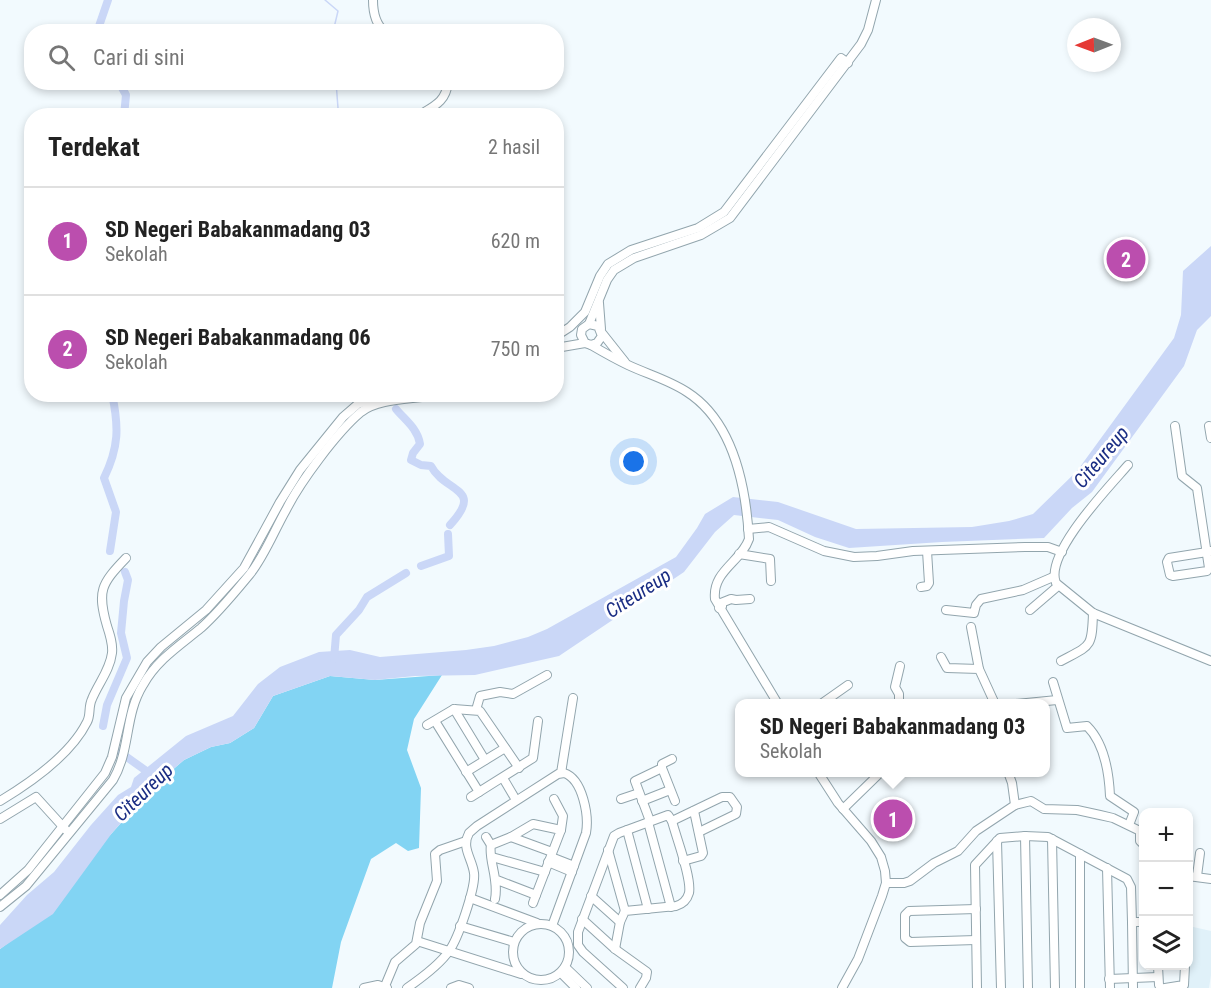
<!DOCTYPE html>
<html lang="id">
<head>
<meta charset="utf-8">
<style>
  body { margin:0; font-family:"Roboto Condensed",sans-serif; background:#f6f6f6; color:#222 }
  .controls { position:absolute; right:18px; bottom:18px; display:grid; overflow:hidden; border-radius:12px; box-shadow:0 3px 9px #0003 }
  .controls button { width:54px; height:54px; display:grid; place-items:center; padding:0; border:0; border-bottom:2px solid #e0e0e0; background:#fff; color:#222; font:30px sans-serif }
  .compass { position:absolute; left:1067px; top:18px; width:54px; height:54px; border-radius:50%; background:#fff; box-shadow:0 3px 9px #0003; rotate:269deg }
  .you { position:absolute; left:634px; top:462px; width:21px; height:21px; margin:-15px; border:4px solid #fff; border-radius:50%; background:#1a73e8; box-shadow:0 0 0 9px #1a73e833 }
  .badge { display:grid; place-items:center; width:39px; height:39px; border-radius:50%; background:#bb4eae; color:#fff; font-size:20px; font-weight:700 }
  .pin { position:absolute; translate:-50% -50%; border:3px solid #fff; box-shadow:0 2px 6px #0006 }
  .popup { position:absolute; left:735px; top:699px; width:315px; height:78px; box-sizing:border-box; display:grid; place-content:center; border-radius:12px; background:#fff; filter:drop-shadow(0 2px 4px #0005); font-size:20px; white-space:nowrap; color:#767676 }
  .popup b { font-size:22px; color:#222 }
  .popup::after { content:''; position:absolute; left:50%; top:100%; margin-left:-12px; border:12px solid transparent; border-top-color:#fff }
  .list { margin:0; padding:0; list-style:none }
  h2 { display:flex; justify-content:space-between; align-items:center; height:78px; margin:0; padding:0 24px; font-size:26px }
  h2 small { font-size:20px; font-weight:400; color:#767676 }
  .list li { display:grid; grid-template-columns:39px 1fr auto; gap:18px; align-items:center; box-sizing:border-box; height:108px; padding:0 24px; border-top:2px solid #e0e0e0 }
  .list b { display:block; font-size:22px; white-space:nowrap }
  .list p { margin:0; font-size:20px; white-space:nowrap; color:#767676 }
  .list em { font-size:20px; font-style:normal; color:#767676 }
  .icon { flex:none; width:33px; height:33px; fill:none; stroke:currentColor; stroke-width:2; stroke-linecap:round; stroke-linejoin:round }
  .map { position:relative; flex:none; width:1211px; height:988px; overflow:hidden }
  .search { position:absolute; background:#fff; box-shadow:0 3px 9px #0003; left:24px; top:24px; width:540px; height:66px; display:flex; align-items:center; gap:15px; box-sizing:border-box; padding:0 21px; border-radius:24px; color:#767676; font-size:22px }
  .panel { position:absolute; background:#fff; box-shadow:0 3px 9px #0003; left:24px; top:108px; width:540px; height:294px; border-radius:24px }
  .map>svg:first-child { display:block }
</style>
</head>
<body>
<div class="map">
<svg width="1211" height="988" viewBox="0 0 1211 988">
  <rect width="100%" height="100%" fill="#f2fafe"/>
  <polygon fill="#e0f1f9" points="1189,926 1211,931 1211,975 1209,988 1188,988"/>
  <polygon fill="#82d4f3" points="442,675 414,719 407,750 421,788 419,848 408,851 396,843 371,859 341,942 332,988 0,988 0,949 8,943 112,833 156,784 184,760 211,747 230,743 254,728 273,696 330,676 375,680"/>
  <polygon fill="#cad7f7" points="1211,246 1211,316 1197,330 1184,366 1092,492 1072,508 1044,538 942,542 849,548 815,537 778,520 734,515 715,532 684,572 559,656 475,675 415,676 375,680 330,676 273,696 254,728 230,743 211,747 184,760 156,784 112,833 53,914 0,949 0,925 27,895 54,872 91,825 118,795 131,787 134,778 186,736 233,716 258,684 280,667 319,652 350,650 380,657 466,650 494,646 528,637 547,629 676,557 697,528 705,514 733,497 778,502 856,529 972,527 1009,521 1033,514 1077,471 1174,338 1181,315 1183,271"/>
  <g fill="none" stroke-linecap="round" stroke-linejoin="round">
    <g stroke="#cad7f7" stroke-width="1.5">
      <polyline points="325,0 338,11 333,32"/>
      <polyline points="336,82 338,108 342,116"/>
    </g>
    <g stroke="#cad7f7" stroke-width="8">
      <polyline points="97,32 108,0"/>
      <polyline points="119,82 126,95 124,116"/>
      <path d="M 396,409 C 405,420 418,429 420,444 L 413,453 L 411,460 L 421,465 L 431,466 C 445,493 485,487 450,525"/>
      <path d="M 110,551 L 116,512 L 104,478 C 119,447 119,427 112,394"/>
      <polyline points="421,566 449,556 448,534"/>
      <polyline points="334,659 336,635 359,610 367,597 406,573"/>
      <polyline points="103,726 107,705 127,658 121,633 124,601 128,580 125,572"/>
      <polyline points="114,748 152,775"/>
    </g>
    <g stroke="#92a5ad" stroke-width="10">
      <g id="minor">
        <path d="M 373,0 C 373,12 375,24 385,32"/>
        <path d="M 418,116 C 434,106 446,102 448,82"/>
        <polyline points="599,303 601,329"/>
        <polyline points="589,324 607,280 614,270 634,258 701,235 730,218 861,44 868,30 876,0"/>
        <polyline points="602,333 625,362"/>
        <polyline points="556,336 570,327 585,312 600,276 608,264 631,250 698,228 724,212 841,58 848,63"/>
        <path d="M 591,345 C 603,352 615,359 628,365 C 647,374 669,380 687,392 C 734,422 746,487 749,539 C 741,562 712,571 715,599 L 778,704"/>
        <polyline points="556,348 585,343 591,345 597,343 602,336 598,326 589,324 582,329 581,335 585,343"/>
        <polyline points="1175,426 1182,476 1197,488 1209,568 1207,571 1173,576 1170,575 1167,562 1169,558 1207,552 1211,551"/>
        <polyline points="1209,426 1211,438"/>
        <path d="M 1128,465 C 1109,487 1044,554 1056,583 L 1093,613 L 1211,661"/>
        <polyline points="748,529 769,527 824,551 854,557 877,556 913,551 1025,547 1048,547 1062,552"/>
        <polyline points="739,554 770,559 771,581"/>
        <polyline points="921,587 927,586 929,583 927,551"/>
        <polyline points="719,608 722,606 721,603 731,599 736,600 750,599"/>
        <polyline points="946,610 974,613 976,605 981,599 1023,590 1053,577"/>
        <polyline points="1030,610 1058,586"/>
        <polyline points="971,627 979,669"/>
        <polyline points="941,657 947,668 979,669 995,704"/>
        <path d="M 1061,661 C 1091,645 1092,648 1093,613"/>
        <path d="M 1053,682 L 1067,728 L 1087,726 C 1104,743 1109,773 1110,796 L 1134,812 L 1129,825"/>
        <polyline points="821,704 848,685"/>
        <polyline points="899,704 899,694 895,687 900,666"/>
        <polyline points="1016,704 1057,700"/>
        <polyline points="454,709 485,760"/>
        <polyline points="476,710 480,696 500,692 513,694 547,675"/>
        <polyline points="435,721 479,792"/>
        <polyline points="427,725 454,709 480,711 519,768"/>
        <polyline points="662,768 675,801"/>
        <polyline points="466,772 505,748"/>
        <polyline points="818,772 838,803 871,841 881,857 885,871 886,883 882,896 858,959 842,988"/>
        <polyline points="561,773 573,698"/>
        <polyline points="503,778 516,800"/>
        <polyline points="471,797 533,758 538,721"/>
        <polyline points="554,799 563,816 561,830"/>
        <polyline points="621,799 639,793"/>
        <path d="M 0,801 C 30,783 71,754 87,722 C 91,715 88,707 92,699 C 98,684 110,670 112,653 C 113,644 110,635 107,626 C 97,591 101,584 126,558"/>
        <polyline points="642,801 670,790"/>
        <polyline points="1015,805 1031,801 1044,809 1077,810 1100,815 1113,818 1140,831 1140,841 1144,845"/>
        <polyline points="843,809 881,772"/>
        <polyline points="0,819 36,797 66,830"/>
        <polyline points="650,821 635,781 662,768 662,764 672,759"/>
        <polyline points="672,821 722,797 730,797 737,807 736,814 699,832"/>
        <polyline points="648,822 671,907"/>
        <polyline points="627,830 648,909"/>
        <polyline points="1025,836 1028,988"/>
        <polyline points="486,837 491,845"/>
        <polyline points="511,837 552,852"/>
        <polyline points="1052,839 1055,988"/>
        <polyline points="997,841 1001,988"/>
        <polyline points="608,850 625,911"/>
        <polyline points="492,857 545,872"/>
        <polyline points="551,857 574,866"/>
        <polyline points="683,861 701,856 703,853 694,811"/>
        <polyline points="548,862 572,872"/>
        <polyline points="1107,868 1110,988"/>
        <polyline points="1188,876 1211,879"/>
        <polyline points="1197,876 1200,853"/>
        <polyline points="886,883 904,883 910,881 934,863 958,851 976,831 1015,805 1012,783 1008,772"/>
        <polyline points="0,895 28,870 105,773 112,757 126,698 147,662 161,647 206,610 244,568 280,502 300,470 343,417 358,404 386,394"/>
        <polyline points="591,896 620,922"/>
        <polyline points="470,898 537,923"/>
        <path d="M 495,899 C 499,879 488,859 491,845 L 511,837 L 533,824 L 561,830 L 536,895 L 497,880"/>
        <polyline points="533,903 536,895"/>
        <path d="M 0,907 L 26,886 L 113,780 C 131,749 124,716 143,685 C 157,660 179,646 201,628 C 219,612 235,592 250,574 C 265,555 274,531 286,510 C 300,482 337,432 361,412 C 380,397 417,400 440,394"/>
        <polyline points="976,909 909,911 905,915 905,938 910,942 976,940"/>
        <polyline points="582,919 615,949 647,972 646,978 640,988"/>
        <polyline points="1132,922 1133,988"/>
        <circle cx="541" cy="952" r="28"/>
        <polyline points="460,926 514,942"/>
        <polyline points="417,941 521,974"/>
        <path d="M 615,949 L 620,922 L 625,911 L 676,906 C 683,904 687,900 689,893 C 692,878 676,837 672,821 L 668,815 L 619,833 L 614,836 L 578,932 L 578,945 L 583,952 L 623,988"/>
        <polyline points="1158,966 1159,985 1161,988"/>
        <polyline points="565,967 587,988"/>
        <polyline points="561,973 576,988"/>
        <polyline points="1109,979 1158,977"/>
        <polyline points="385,986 395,962 416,944 420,923 437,881 435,854 440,850 466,841"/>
        <polyline points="364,988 378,985 387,988"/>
        <path d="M 407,988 C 420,979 440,964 449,951 C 458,939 476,887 474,873 C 472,858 461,848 469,833 L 477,826 L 558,774 L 564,773 C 583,779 589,816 586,833 L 552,926"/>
        <polyline points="451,988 459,985 469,988"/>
        <polyline points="977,988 975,865 1000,838 1025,836 1048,837 1127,879 1131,887 1132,922 1144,922"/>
        <polyline points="1080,988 1080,854"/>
        <polyline points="1165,988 1184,985 1185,966"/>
      </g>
    </g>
    <use href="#minor" stroke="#fff" stroke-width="8"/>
  </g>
  <g text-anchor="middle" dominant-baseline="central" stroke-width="6" stroke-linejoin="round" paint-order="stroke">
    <g font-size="20" font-style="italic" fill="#1b2e84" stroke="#fff">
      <text transform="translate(1101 457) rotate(-50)">Citeureup</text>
      <text transform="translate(638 593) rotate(-33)">Citeureup</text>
      <text transform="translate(143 792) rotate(-44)">Citeureup</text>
    </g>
  </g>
</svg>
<div class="controls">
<button>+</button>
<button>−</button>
<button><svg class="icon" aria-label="layers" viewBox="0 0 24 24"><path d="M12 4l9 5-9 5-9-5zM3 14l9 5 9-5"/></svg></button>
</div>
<svg class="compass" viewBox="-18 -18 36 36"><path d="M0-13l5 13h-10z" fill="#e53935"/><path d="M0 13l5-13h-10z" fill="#767676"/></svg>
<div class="you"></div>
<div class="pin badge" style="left:893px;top:819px">1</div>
<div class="popup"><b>SD Negeri Babakanmadang 03</b>Sekolah</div>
<div class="pin badge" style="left:1126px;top:259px">2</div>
<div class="search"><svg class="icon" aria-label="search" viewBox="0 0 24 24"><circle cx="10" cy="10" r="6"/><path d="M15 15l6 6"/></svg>Cari di sini</div>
<section class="panel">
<h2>Terdekat<small>2 hasil</small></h2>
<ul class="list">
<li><span class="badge">1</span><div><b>SD Negeri Babakanmadang 03</b><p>Sekolah</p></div><em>620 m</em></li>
<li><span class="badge">2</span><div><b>SD Negeri Babakanmadang 06</b><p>Sekolah</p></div><em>750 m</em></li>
</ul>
</section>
</div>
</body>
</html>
